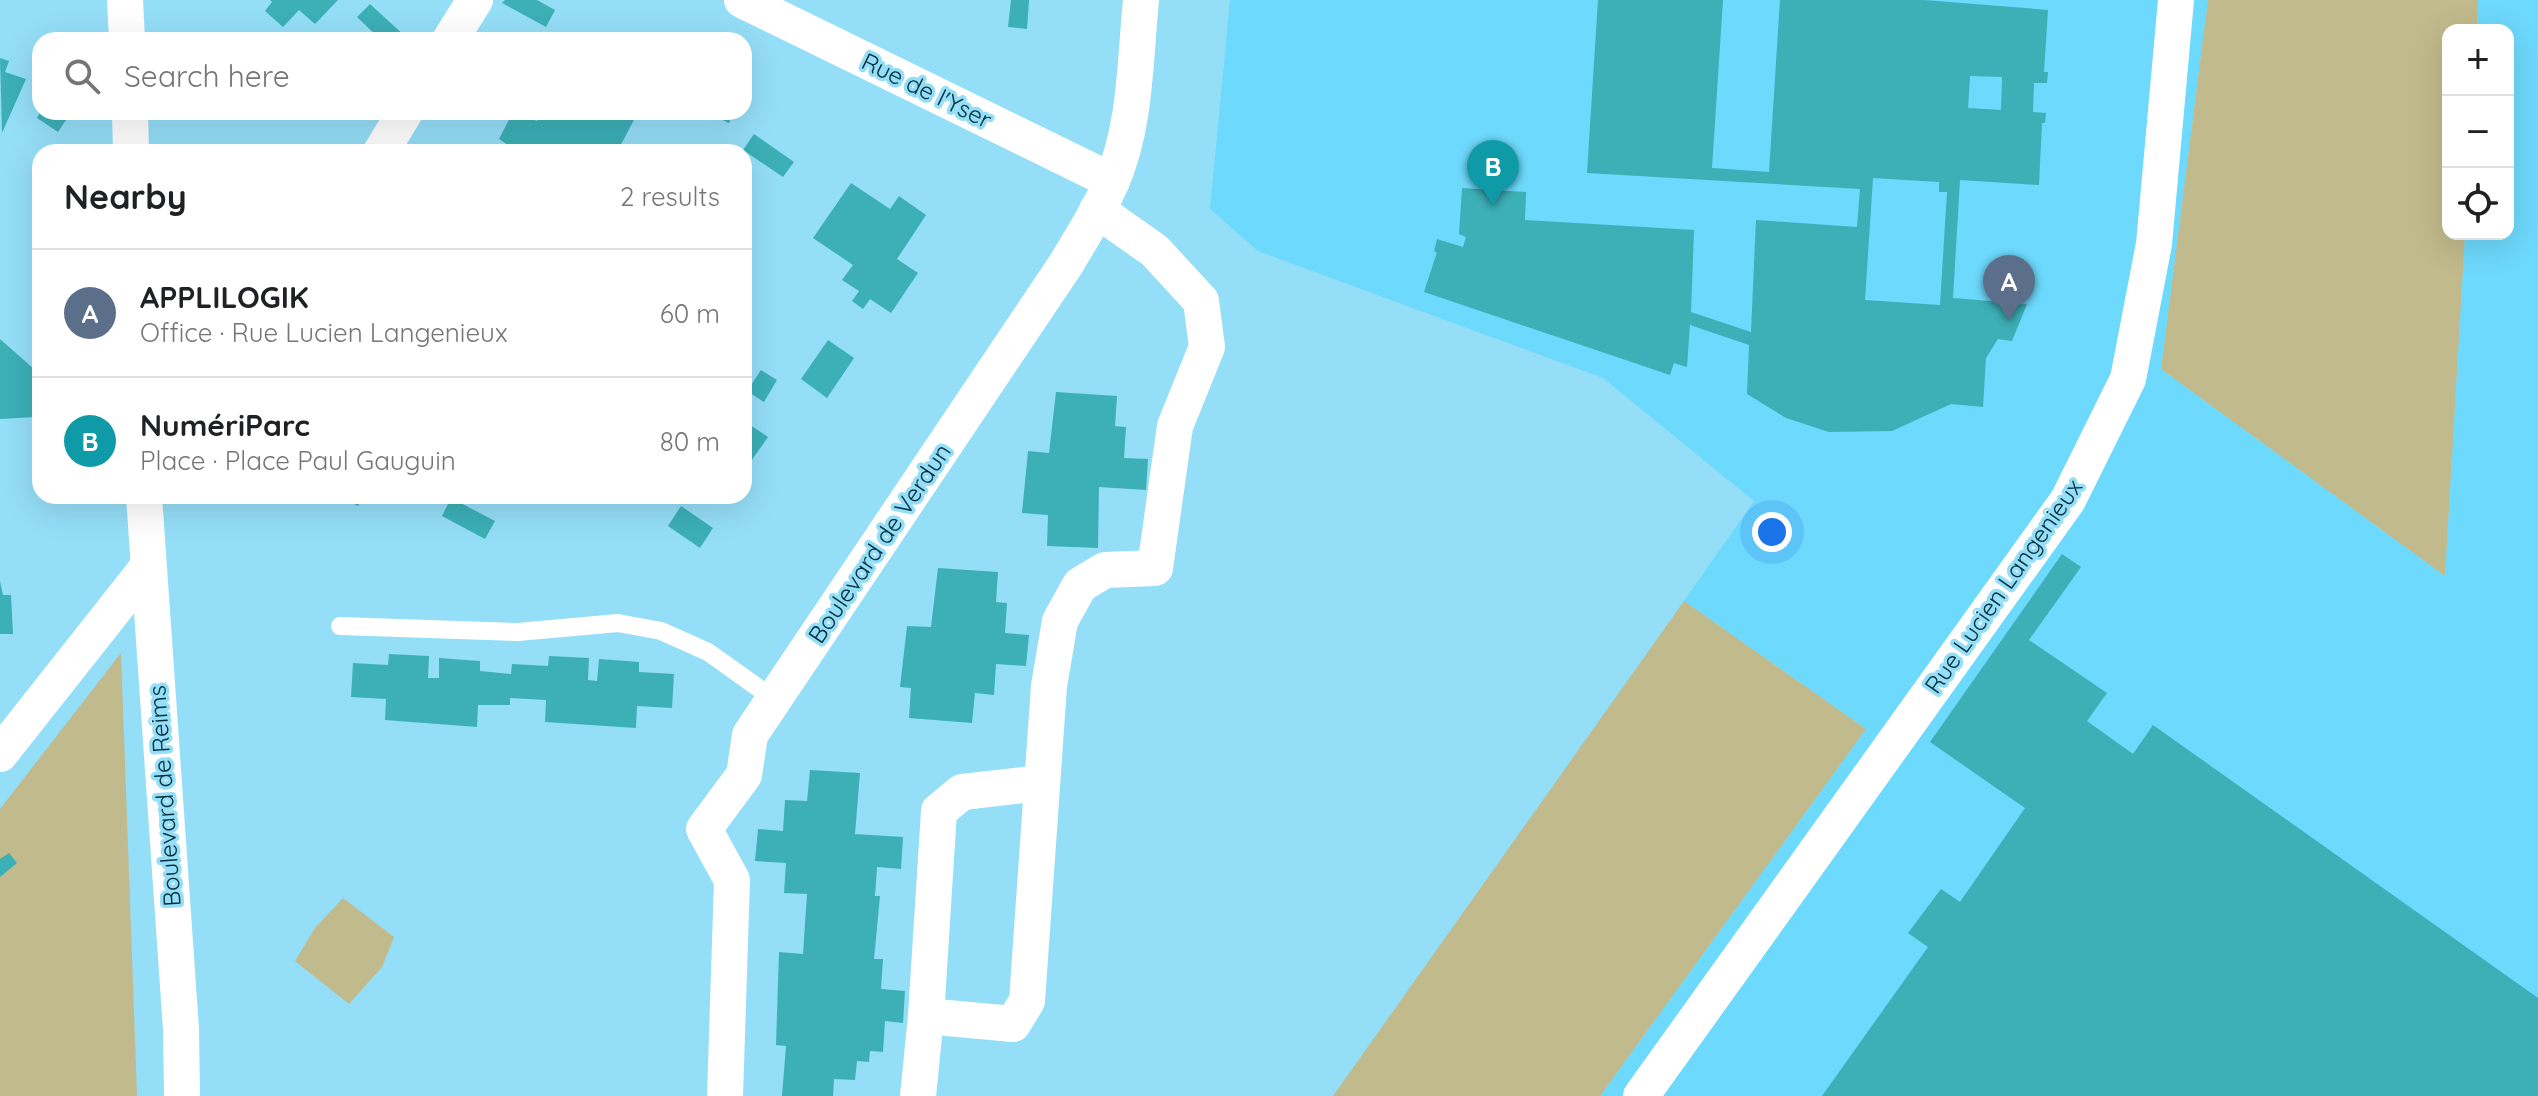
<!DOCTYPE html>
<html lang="en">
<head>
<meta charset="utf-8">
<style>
  body { margin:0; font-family:Quicksand,sans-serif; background:#f6f6f6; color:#202124 }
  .controls { position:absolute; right:24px; top:24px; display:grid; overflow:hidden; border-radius:16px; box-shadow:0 8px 32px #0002 }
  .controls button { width:72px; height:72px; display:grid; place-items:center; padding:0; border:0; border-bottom:2px solid #e0e0e0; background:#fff; color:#202124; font:40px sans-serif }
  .you { position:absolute; left:1772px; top:532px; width:28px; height:28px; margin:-20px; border:6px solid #fff; border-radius:50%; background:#1a73e8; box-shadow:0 0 0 12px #1a73e833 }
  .badge { display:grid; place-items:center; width:52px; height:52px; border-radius:50%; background:#0b8043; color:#fff; font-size:26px; font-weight:700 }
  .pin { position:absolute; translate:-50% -66px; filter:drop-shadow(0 2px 4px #0008) }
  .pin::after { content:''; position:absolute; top:42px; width:28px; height:24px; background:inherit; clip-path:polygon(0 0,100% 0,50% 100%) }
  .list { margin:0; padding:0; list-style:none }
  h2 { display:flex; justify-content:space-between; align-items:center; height:104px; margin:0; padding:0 32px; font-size:34px }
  h2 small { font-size:26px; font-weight:400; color:#757577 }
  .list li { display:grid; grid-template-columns:52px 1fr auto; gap:24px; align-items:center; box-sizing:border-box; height:128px; padding:0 32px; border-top:2px solid #e0e0e0 }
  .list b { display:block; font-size:30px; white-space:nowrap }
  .list p { margin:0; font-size:26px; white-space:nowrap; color:#757577 }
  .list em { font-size:26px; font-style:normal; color:#757577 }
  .icon { flex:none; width:44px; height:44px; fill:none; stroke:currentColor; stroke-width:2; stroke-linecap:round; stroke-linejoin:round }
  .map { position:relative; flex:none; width:2538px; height:1096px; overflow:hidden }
  .search { position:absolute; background:#fff; box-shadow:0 8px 32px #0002; left:32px; top:32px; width:720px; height:88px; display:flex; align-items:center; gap:20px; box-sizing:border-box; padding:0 28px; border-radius:24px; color:#757577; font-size:30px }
  .panel { position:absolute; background:#fff; box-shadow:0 8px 32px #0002; left:32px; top:144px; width:720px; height:360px; border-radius:24px }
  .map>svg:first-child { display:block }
</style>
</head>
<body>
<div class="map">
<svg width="2538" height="1096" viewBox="0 0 2538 1096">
  <rect width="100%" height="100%" fill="#95def8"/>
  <polygon fill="#6dd9fc" points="1230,0 2208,0 2161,369 2445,576 2465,234 2508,234 2508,30 2477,30 2478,0 2538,0 2538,1096 1600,1096 1866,729 1684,601 1754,501 1603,378 1258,251 1210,209"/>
  <g fill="#c0ba8c">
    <polygon points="2208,0 2478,0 2477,30 2448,30 2448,234 2465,234 2445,576 2161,369"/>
    <polygon points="1684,601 1866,729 1600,1096 1333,1096"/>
    <polygon points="121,653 137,1096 0,1096 0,809"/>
    <polygon points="343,898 394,937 382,967 349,1004 295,961 315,928"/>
  </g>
  <g fill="#3cafb7" fill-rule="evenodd">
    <polygon points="270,0 338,0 315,24 299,10 283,27 265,11 272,2"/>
    <polygon points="505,0 537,0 555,10 546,27 502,3"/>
    <polygon points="1011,0 1029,0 1027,29 1008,27"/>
    <path d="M 1598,0 L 1723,0 L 1712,168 L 1769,172 L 1780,0 L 1924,0 L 2048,10 L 2044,72 L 2048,72 L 2047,83 L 2034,83 L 2033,112 L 2046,113 L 2045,123 L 2042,123 L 2039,185 L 1960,180 L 1953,298 L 2027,304 L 2012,341 L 1998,339 L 1986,358 L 1983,407 L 1951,404 L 1892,431 L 1829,432 L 1786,418 L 1747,394 L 1749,345 L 1690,325 L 1687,367 L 1674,363 L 1670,375 L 1424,292 L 1437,252 L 1434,252 L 1437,239 L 1463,247 L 1466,237 L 1459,234 L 1462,188 L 1526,192 L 1525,220 L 1694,230 L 1691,312 L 1751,332 L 1756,220 L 1857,227 L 1860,189 L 1587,173 ZM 1970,76 L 2002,77 L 2001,110 L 1968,108 ZM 1873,178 L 1939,182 L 1939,192 L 1947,192 L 1940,305 L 1865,300 Z"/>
    <polygon points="370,4 406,37 381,40 357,17"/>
    <polygon points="0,58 9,61 5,72 26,79 2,133"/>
    <polygon points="40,112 54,112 66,120 58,132 37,118"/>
    <polygon points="513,112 537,121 542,112 623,112 635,118 617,152 519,152 499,139"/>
    <polygon points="706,112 734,112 729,123"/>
    <polygon points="754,134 794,162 783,177 743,150"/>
    <polygon points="851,183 890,209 899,196 926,215 897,259 918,273 891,313 870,299 863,309 852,301 859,291 842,280 853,265 813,238"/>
    <polygon points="0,339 34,369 36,417 0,419"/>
    <polygon points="828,340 854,358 827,398 801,379"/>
    <polygon points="761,370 777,380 764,402 747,391"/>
    <polygon points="1056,392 1117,396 1115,426 1126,427 1124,458 1148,459 1146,490 1099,487 1098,548 1047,546 1048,515 1022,513 1028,451 1049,453"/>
    <polygon points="744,421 768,437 744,471"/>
    <polygon points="339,496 363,496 358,506"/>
    <polygon points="451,498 495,521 485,539 442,516"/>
    <polygon points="681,506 713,528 700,548 668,526"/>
    <polygon points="2062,554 2081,567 2029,640 2107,693 2087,721 2133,754 2153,725 2538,998 2538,1096 1822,1096 1928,947 1908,933 1941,889 1960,902 2025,808 1930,742"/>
    <polygon points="938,568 998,572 996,602 1007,603 1005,633 1029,635 1026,666 996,664 994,695 975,693 972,723 909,718 911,688 900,687 907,626 931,627"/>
    <polygon points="0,581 3,595 11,595 13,634 0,634"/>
    <polygon points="389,654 429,656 428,678 439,678 439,658 480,661 480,671 511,674 512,664 548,666 549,656 589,658 588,680 597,681 599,659 639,662 639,672 674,674 672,708 637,706 636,728 545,722 546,700 510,698 510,705 478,705 477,727 385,720 386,699 351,697 353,663 388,665"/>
    <polygon points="810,770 860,773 855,834 903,837 901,869 877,867 875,896 880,896 874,959 883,959 881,989 905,991 903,1023 885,1021 883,1052 870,1051 869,1062 857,1061 855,1080 834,1079 833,1096 782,1096 786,1046 776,1045 779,952 803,954 807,894 784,893 786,863 755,861 758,829 783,831 785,800 807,801"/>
    <polygon points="9,853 17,863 0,877 0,859"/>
  </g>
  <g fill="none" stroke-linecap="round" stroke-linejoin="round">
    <polyline stroke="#fff" stroke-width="18" points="340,626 518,632 618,623 661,631 708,652 774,699"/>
    <g stroke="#fff" stroke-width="36">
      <polyline points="125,0 127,40"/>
      <polyline points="742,0 1112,181"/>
      <polyline points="450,40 475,0"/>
      <polyline points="130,112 131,152"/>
      <polyline points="381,152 405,112"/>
      <polyline points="144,496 181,1029 182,1096"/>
      <polyline points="0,754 147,568"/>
      <polyline points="926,1016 939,811 962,792 1042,783"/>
      <path d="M 725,1096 L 732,880 L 704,829 L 744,775 L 750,735 L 1066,264 C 1082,237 1099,211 1111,183 C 1136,127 1135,60 1141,0"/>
      <polyline points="918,1096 926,1016 1013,1024 1027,1001 1049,686 1060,621 1080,585 1105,570 1155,568 1175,426 1207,347 1201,301 1155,251 1097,210"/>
      <polyline points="1641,1096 2068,500 2128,379 2154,244 2176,0"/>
    </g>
  </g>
  <g text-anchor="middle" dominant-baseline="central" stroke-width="7" stroke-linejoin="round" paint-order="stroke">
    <g font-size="24" fill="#012e3a" stroke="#95def8">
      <text transform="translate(927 90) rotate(26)">Rue de l'Yser</text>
      <text transform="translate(879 543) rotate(-56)">Boulevard de Verdun</text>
      <text transform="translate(2003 586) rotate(-55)">Rue Lucien Langenieux</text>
      <text transform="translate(164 796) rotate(-94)">Boulevard de Reims</text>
    </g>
  </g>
</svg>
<div class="controls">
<button>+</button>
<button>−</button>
<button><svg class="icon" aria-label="locate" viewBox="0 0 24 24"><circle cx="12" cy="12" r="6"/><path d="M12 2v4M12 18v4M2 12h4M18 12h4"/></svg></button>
</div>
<div class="you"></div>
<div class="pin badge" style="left:2009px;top:321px;background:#5c6f8a">A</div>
<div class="pin badge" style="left:1493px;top:206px;background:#0f9aa8">B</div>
<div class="search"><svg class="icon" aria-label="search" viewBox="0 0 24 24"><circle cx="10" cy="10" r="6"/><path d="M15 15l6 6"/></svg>Search here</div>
<section class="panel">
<h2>Nearby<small>2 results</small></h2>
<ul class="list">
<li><span class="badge" style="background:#5c6f8a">A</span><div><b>APPLILOGIK</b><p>Office · Rue Lucien Langenieux</p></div><em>60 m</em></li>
<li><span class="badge" style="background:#0f9aa8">B</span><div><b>NumériParc</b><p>Place · Place Paul Gauguin</p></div><em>80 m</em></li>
</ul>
</section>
</div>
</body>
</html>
